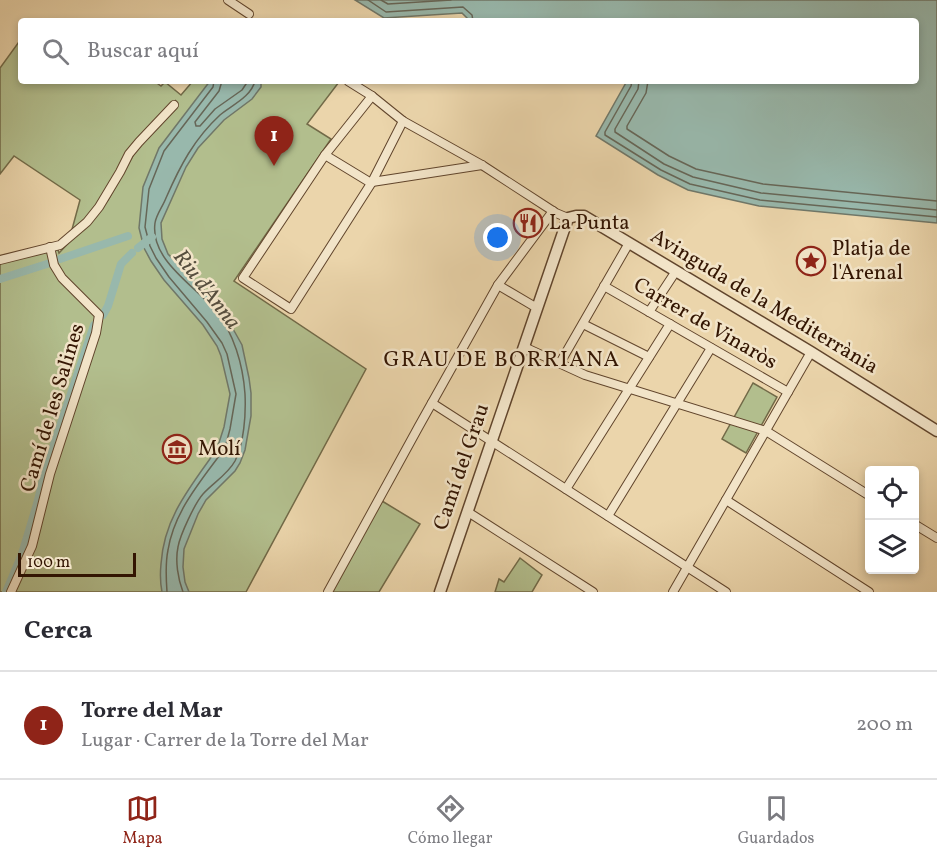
<!DOCTYPE html>
<html lang="es">
<head>
<meta charset="utf-8">
<style>
  body { margin:0; font-family:Vollkorn,serif; background:#f7f7f7; color:#2b2b33 }
  .controls { position:absolute; right:18px; bottom:18px; display:grid; overflow:hidden; border-radius:6px; box-shadow:0 3px 9px #0003 }
  .controls button { width:54px; height:54px; display:grid; place-items:center; padding:0; border:0; border-bottom:2px solid #e1e1e2; background:#fff; color:#2b2b33; font:30px sans-serif }
  .scale { position:absolute; left:18px; bottom:15px; width:118px; box-sizing:border-box; padding-left:6px; border:3px solid #331502; border-top:0; font-size:16px; line-height:21px; white-space:nowrap; color:#331502; -webkit-text-stroke:4px #f2e4c8; paint-order:stroke }
  .you { position:absolute; left:498px; top:238px; width:21px; height:21px; margin:-15px; border:4px solid #fff; border-radius:50%; background:#1a73e8; box-shadow:0 0 0 9px #1a73e833 }
  .badge { display:grid; place-items:center; width:39px; height:39px; border-radius:50%; background:#8f2418; color:#fff; font-size:20px; font-weight:700 }
  .pin { position:absolute; translate:-50% -50px; filter:drop-shadow(0 2px 3px #0008) }
  .pin::after { content:''; position:absolute; top:32px; width:21px; height:18px; background:inherit; clip-path:polygon(0 0,100% 0,50% 100%) }
  .list { margin:0; padding:0; list-style:none }
  h2 { display:flex; justify-content:space-between; align-items:center; height:78px; margin:0; padding:0 24px; font-size:26px }
  h2 small { font-size:20px; font-weight:400; color:#7c7c81 }
  .list li { display:grid; grid-template-columns:39px 1fr auto; gap:18px; align-items:center; box-sizing:border-box; height:108px; padding:0 24px; border-top:2px solid #e1e1e2 }
  .list b { display:block; font-size:22px; white-space:nowrap }
  .list p { margin:0; font-size:20px; white-space:nowrap; color:#7c7c81 }
  .list em { font-size:20px; font-style:normal; color:#7c7c81 }
  .icon { flex:none; width:33px; height:33px; fill:none; stroke:currentColor; stroke-width:2; stroke-linecap:round; stroke-linejoin:round }
  .map { position:relative; flex:none; width:937px; height:592px; overflow:hidden }
  .search { position:absolute; background:#fff; box-shadow:0 3px 9px #0003; left:18px; right:18px; top:18px; height:66px; display:flex; align-items:center; gap:15px; box-sizing:border-box; padding:0 21px; border-radius:6px; color:#7c7c81; font-size:22px }
  .sheet { height:186px; background:#fff }
  nav { display:flex; justify-content:space-around; align-items:center; box-sizing:border-box; height:84px; border-top:2px solid #e1e1e2; background:#fff; font-size:16px; color:#7c7c81 }
  nav a { display:grid; justify-items:center; gap:3px }
  nav .on { color:#8f2418 }
  .map>svg:first-child { display:block }
</style>
</head>
<body>
<div class="map">
<svg width="937" height="592" viewBox="0 0 937 592">
  <rect width="100%" height="100%" fill="#ebd5ab"/>
  <filter id="stains"><feTurbulence type="fractalNoise" baseFrequency=".00333" numOctaves="4"/><feColorMatrix values="0 0 0 0 .2 0 0 0 0 .09 0 0 0 0 .02 0 0 0 .5 -.17"/></filter>
  <radialGradient id="worn" r=".72"><stop offset=".6" stop-color="#630" stop-opacity="0"/><stop offset="1" stop-color="#630" stop-opacity=".3"/></radialGradient>
  <g fill="#b2be8d" stroke="#726a48" stroke-width="1.5">
    <polygon points="21,39 21,81 154,81 161,86 165,82 181,95 193,81 290,81 294,83 299,81 339,82 307,124 331,139 234,281 366,369 246,592 0,592 0,261 57,247 59,253 108,200 138,147 161,122 176,100 130,147 98,207 71,233 80,200 14,156 0,174 0,68"/>
    <polygon points="753,383 777,397 746,453 722,439"/>
    <polygon points="382,501 420,524 379,592 332,592"/>
    <polygon points="520,558 542,575 532,592 495,592 499,579 504,582"/>
  </g>
  <g fill="#98b8ac" stroke="#707768" stroke-width="1.5">
    <polygon points="355,0 937,0 937,223 759,206 688,190 658,175 596,136 627,81 916,81 916,21 466,21 468,19 462,13 384,18"/>
    <path d="M 210,81 L 261,81 L 261,87 L 252,99 L 224,120 L 198,148 L 186,167 L 161,223 L 162,239 L 168,254 L 220,306 L 237,336 L 242,345 L 249,378 L 251,393 L 251,416 L 245,450 L 240,463 L 235,471 L 206,500 L 198,514 L 184,549 L 183,567 L 185,582 L 189,592 L 162,592 C 160,582 160,574 161,564 C 164,517 191,486 217,449 L 224,427 L 230,394 L 221,356 L 217,346 L 203,325 L 164,280 L 151,261 L 144,248 L 139,228 L 143,187 L 159,148 Z"/>
  </g>
  <g fill="none" stroke-linecap="round" stroke-linejoin="round">
    <g stroke="#666657" stroke-width="1.5">
      <polyline points="368,0 386,12 463,7 472,15 473,21"/>
      <polyline points="381,0 388,4 451,0"/>
      <polyline points="222,81 219,91 195,122 196,126 200,126 215,109 242,90 248,81"/>
      <polyline points="632,81 631,86 605,132 605,135 661,170 690,184 760,200 937,217"/>
      <polyline points="639,81 638,89 615,129 615,132 664,164 693,177 761,193 937,210"/>
      <polyline points="648,81 646,93 627,126 627,129 669,156 696,169 763,184 937,201"/>
      <path d="M 167,592 C 166,578 165,564 168,550 C 174,512 200,482 222,452 L 226,444 L 230,429 L 236,394 L 227,354 L 222,343 L 207,322 L 169,277 L 156,258 L 150,246 L 145,227 L 149,189 L 164,151 L 213,87 L 214,81"/>
      <path d="M 183,592 C 178,579 175,561 178,547 C 180,535 195,503 203,494 C 213,483 228,474 235,461 C 244,443 246,415 245,394 C 243,365 234,333 215,310 C 194,285 150,260 155,223 C 156,215 163,206 166,198 C 180,166 194,139 220,115 C 232,105 251,97 255,81"/>
    </g>
    <g stroke="#98b8ac" stroke-width="8">
      <polyline points="138,248 152,237"/>
      <polyline points="60,259 128,236"/>
      <polyline points="0,279 50,263"/>
      <polyline points="103,315 108,306 121,264 132,253"/>
      <polyline points="6,592 22,554 37,504 46,468 94,325"/>
    </g>
    <g stroke="#61452c" stroke-width="10">
      <g id="minor">
        <polyline points="228,0 249,14"/>
        <polyline points="348,81 372,96 403,121 482,165 556,213 568,218"/>
        <polyline points="372,96 325,155 243,278 291,309 372,182 403,121"/>
        <polyline points="325,155 371,183"/>
        <polyline points="372,182 482,165"/>
        <polyline points="0,260 60,245 87,222 99,207 120,172 129,154 139,142 174,105"/>
        <polyline points="498,285 537,308"/>
        <polyline points="604,286 788,392"/>
        <polyline points="649,312 676,271"/>
        <polyline points="583,324 649,357"/>
        <polyline points="524,347 585,375 766,431 870,496"/>
        <polyline points="560,363 629,243"/>
        <polyline points="432,403 726,592"/>
        <polyline points="566,489 670,324"/>
        <polyline points="726,500 869,592"/>
        <polyline points="468,512 593,592"/>
        <polyline points="608,516 711,348"/>
        <polyline points="914,524 937,538"/>
        <polyline points="11,592 32,546 50,474 96,333 99,315 62,278 54,265 50,247"/>
        <polyline points="328,592 419,426 498,285 553,211"/>
        <polyline points="673,592 811,352"/>
      </g>
    </g>
    <g stroke="#61452c" stroke-width="13">
      <polyline id="tertiary" points="440,592 568,218 576,216 584,216 811,352 937,431"/>
    </g>
    <use href="#minor" stroke="#f2e4c8" stroke-width="8"/>
    <use href="#tertiary" stroke="#f2e4c8" stroke-width="10"/>
  </g>
  <defs>
    <g id="restaurant-ring" transform="scale(1.5)"><circle r="9.5" fill="#f2e4c8" stroke="#8f2418" stroke-width="1.5"/><path d="M-5-6h1v4h1v-4h1v4h1v-4h1v5L-1.5 .5V6h-2V.5L-5-1ZM5-6V6H3V1.5H1.5Q1.5-4 5-6Z" fill="#8f2418"/></g>
    <g id="sight-ring" transform="scale(1.5)"><circle r="9.5" fill="#f2e4c8" stroke="#8f2418" stroke-width="1.5"/><path d="M0-6L1.8-2.2L6-1.7L2.9 1.2L3.7 5.4L0 3.3L-3.7 5.4L-2.9 1.2L-6-1.7L-1.8-2.2Z" fill="#8f2418"/></g>
    <g id="museum-ring" transform="scale(1.5)"><circle r="9.5" fill="#f2e4c8" stroke="#8f2418" stroke-width="1.5"/><path d="M0-6L6-3V-2H-6V-3ZM-5-1h2V3h-2ZM-1-1h2V3h-2ZM3-1h2V3H3ZM-6 4H6V6H-6Z" fill="#8f2418"/></g>
  </defs>
  <g fill-rule="evenodd">
    <use href="#restaurant-ring" x="528" y="223"/>
    <use href="#sight-ring" x="811" y="261"/>
    <use href="#museum-ring" x="177" y="449"/>
  </g>
  <g text-anchor="middle" dominant-baseline="central" stroke-width="5" stroke-linejoin="round" paint-order="stroke">
    <g font-size="21" fill="#331502" stroke="#f2e4c8" text-anchor="start">
      <text x="549" y="223">La Punta</text>
      <text x="832" y="249">Platja de<tspan x="832" dy="24">l'Arenal</tspan></text>
      <text x="198" y="449">Molí</text>
    </g>
    <g font-size="21" fill="#331502" stroke="#f2e4c8">
      <text transform="translate(764 302) rotate(31)">Avinguda de la Mediterrània</text>
      <text transform="translate(705 324) rotate(30)">Carrer de Vinaròs</text>
      <text transform="translate(53 408) rotate(-73)">Camí de les Salines</text>
      <text transform="translate(462 467) rotate(-71)">Camí del Grau</text>
    </g>
    <g font-size="22" font-style="italic" fill="#564e3e" stroke="#f2e4c8">
      <text transform="translate(206 290) rotate(52)">Riu d'Anna</text>
    </g>
    <g font-size="22" letter-spacing="1.5" fill="#331502" stroke="#f2e4c8">
      <text x="502" y="360">GRAU DE BORRIANA</text>
    </g>
  </g>
  <rect width="100%" height="100%" filter="url(#stains)"/>
  <rect width="100%" height="100%" fill="url(#worn)"/>
</svg>
<div class="controls">
<button><svg class="icon" aria-label="locate" viewBox="0 0 24 24"><circle cx="12" cy="12" r="6"/><path d="M12 2v4M12 18v4M2 12h4M18 12h4"/></svg></button>
<button><svg class="icon" aria-label="layers" viewBox="0 0 24 24"><path d="M12 4l9 5-9 5-9-5zM3 14l9 5 9-5"/></svg></button>
</div>
<div class="scale">100 m</div>
<div class="you"></div>
<div class="pin badge" style="left:274px;top:166px">1</div>
<div class="search"><svg class="icon" aria-label="search" viewBox="0 0 24 24"><circle cx="10" cy="10" r="6"/><path d="M15 15l6 6"/></svg>Buscar aquí</div>
</div>
<section class="sheet">
<h2>Cerca<small></small></h2>
<ul class="list">
<li><span class="badge">1</span><div><b>Torre del Mar</b><p>Lugar · Carrer de la Torre del Mar</p></div><em>200 m</em></li>
</ul>
</section>
<nav>
<a class="on"><svg class="icon" aria-label="map" viewBox="0 0 24 24"><path d="M3 6l6-2 6 2 6-2v14l-6 2-6-2-6 2zM9 4v14M15 6v14"/></svg>Mapa</a>
<a><svg class="icon" aria-label="directions" viewBox="0 0 24 24"><path d="M12 3l9 9-9 9-9-9zM9 14v-3h6M13 9l2 2-2 2"/></svg>Cómo llegar</a>
<a><svg class="icon" aria-label="saved" viewBox="0 0 24 24"><path d="M7 4h10v16l-5-4-5 4z"/></svg>Guardados</a>
</nav>
</body>
</html>
